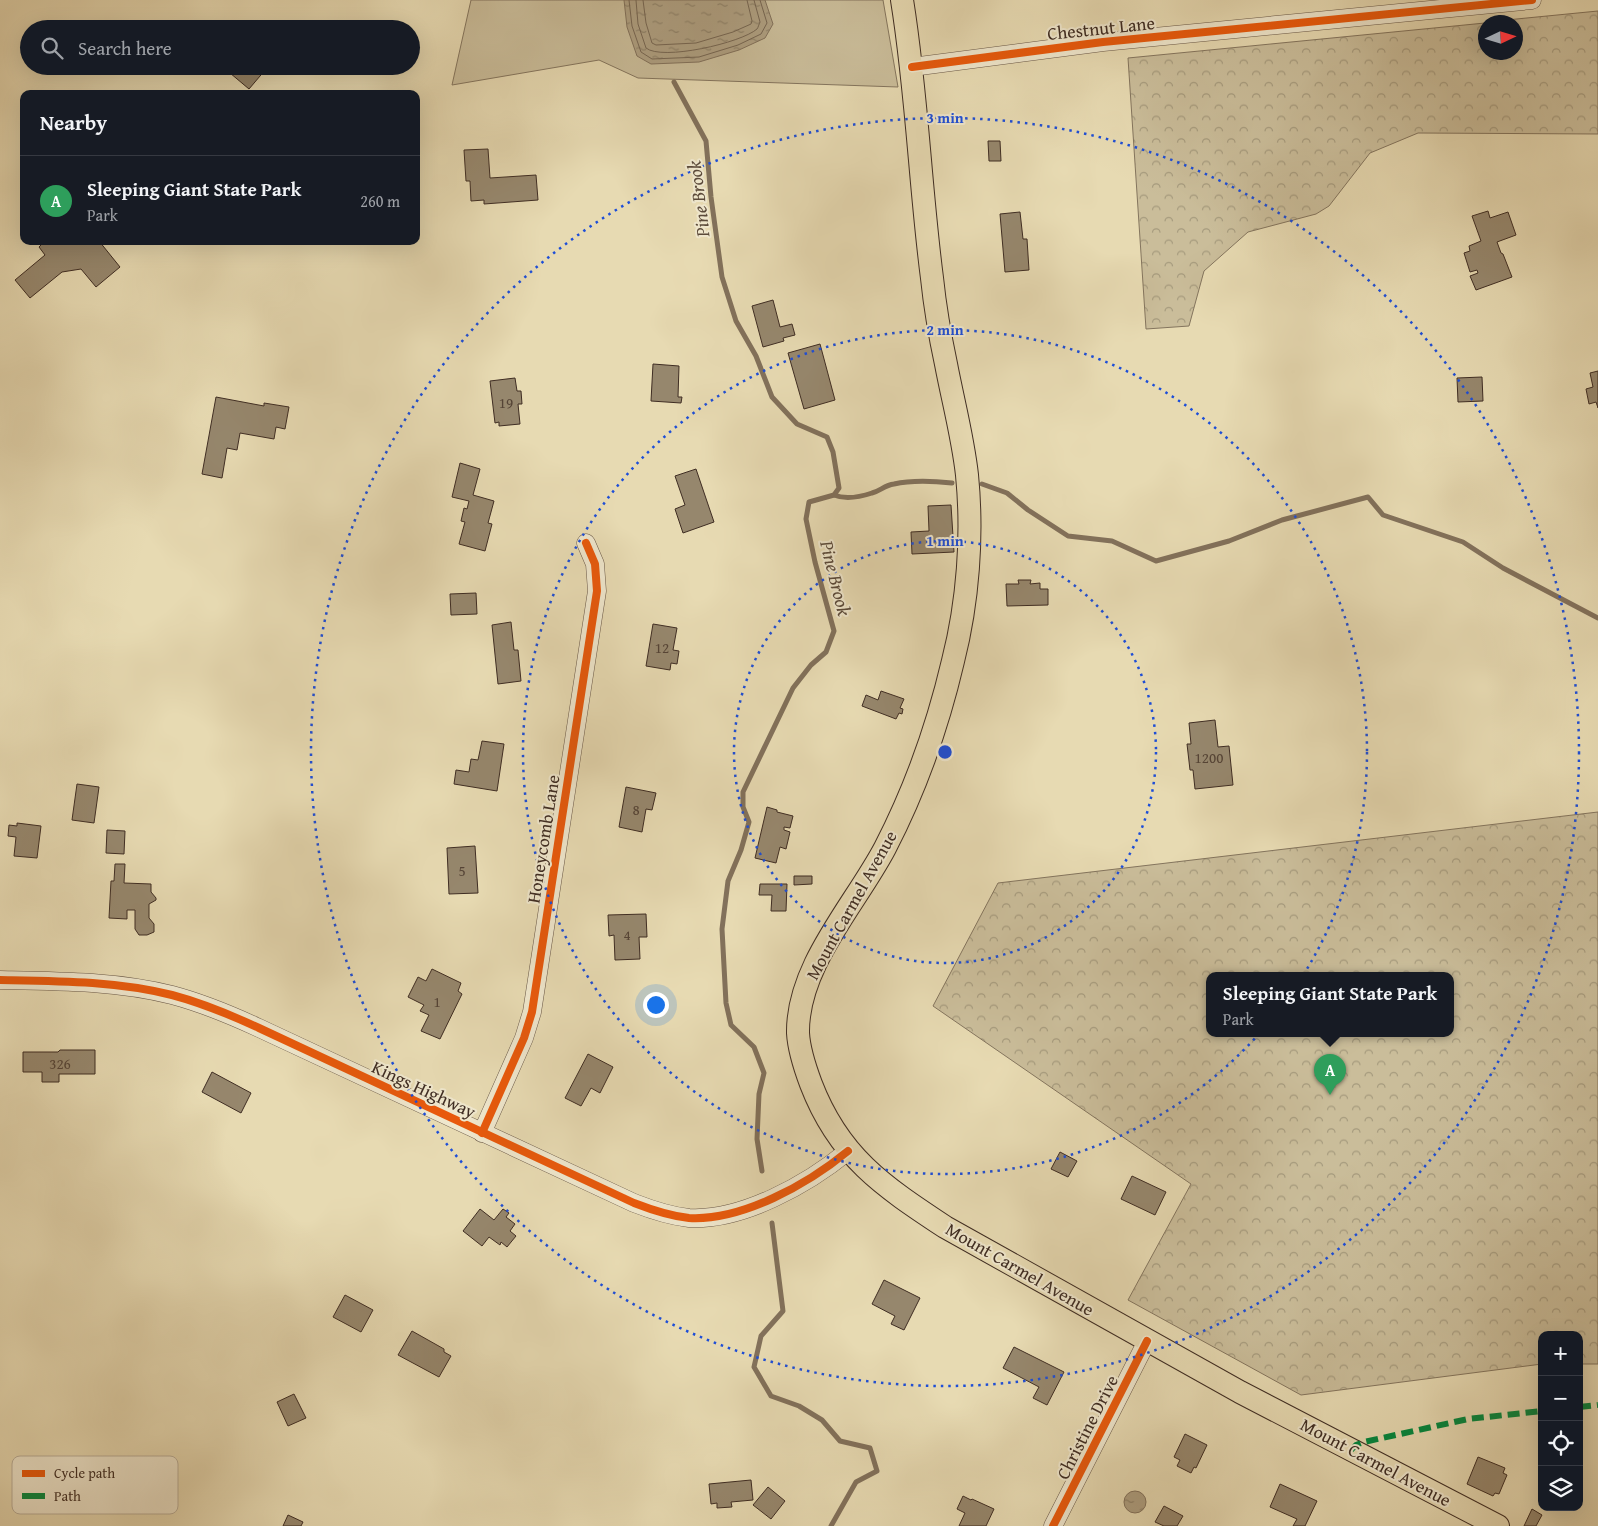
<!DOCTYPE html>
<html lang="en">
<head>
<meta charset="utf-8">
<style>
  body { margin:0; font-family:"Gentium Book Plus",serif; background:#20242c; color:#f1f3f6 }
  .controls { position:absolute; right:15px; bottom:15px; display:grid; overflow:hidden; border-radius:10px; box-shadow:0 5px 20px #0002 }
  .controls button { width:45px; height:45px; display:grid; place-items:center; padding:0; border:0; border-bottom:1px solid #363941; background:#171b24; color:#f1f3f6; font:25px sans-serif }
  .compass { position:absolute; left:1478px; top:15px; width:45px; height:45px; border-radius:50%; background:#171b24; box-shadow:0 5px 20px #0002; rotate:86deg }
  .you { position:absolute; left:655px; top:1004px; width:18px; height:18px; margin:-12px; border:4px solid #fff; border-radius:50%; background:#1a73e8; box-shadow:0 0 0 8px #1a73e833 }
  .badge { display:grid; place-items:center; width:32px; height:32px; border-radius:50%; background:#db2777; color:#fff; font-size:16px; font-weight:700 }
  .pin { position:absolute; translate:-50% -41px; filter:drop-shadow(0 1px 2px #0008) }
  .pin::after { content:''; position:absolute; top:26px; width:18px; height:15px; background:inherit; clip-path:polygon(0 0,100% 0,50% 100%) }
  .popup { position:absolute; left:1206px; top:972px; width:248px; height:65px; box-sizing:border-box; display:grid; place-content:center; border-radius:10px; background:#171b24; filter:drop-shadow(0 1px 4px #0005); font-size:16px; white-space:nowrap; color:#9ea1a6 }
  .popup b { font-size:19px; color:#f1f3f6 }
  .popup::after { content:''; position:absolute; left:50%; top:100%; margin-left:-10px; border:10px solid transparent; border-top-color:#171b24 }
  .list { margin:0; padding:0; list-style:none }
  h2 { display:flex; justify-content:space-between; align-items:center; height:65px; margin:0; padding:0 20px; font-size:21px }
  h2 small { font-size:16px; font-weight:400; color:#9ea1a6 }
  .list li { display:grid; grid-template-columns:32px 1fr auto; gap:15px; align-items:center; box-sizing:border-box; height:90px; padding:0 20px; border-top:1px solid #363941 }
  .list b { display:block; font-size:19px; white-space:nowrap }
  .list p { margin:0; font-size:16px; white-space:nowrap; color:#9ea1a6 }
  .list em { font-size:16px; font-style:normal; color:#9ea1a6 }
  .icon { flex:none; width:28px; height:28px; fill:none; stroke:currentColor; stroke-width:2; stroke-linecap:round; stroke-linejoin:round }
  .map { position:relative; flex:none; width:1598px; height:1526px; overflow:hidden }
  .search { position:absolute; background:#171b24; box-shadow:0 5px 20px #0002; left:20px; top:20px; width:400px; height:55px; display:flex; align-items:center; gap:12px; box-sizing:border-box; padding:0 18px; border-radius:28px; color:#9ea1a6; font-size:19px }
  .panel { position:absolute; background:#171b24; box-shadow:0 5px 20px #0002; left:20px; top:90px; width:400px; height:155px; border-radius:10px }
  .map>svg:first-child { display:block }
</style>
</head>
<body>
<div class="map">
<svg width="1598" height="1526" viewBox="0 0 1598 1526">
  <defs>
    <pattern id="forest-crowns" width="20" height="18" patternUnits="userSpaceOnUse" patternTransform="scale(1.25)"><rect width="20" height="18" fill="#cabd9a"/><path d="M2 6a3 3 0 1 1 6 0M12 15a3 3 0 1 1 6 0" fill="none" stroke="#a59a7d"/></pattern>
    <pattern id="water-ripples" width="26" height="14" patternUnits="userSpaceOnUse" patternTransform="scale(1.25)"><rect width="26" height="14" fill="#ae9f81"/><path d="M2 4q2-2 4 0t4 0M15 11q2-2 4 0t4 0" fill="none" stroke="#8f8269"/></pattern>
  </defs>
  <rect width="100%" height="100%" fill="#e7dab2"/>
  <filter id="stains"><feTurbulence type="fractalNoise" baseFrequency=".004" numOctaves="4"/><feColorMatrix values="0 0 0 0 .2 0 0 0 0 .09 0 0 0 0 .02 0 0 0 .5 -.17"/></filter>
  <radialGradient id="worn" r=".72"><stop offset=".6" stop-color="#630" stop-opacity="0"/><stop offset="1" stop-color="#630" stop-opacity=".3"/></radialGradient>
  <polygon fill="#cabd9a" stroke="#84755e" points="471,0 883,0 898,87 638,78 599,60 452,85"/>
  <g fill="url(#forest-crowns)" stroke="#84755e" fill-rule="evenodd">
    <polygon points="1598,11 1598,134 1418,133 1370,153 1329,206 1316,214 1248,232 1204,271 1189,326 1146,329 1128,58 1485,23 1486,52 1516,52 1516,22 1486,22"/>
    <path d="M 1598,812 L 1598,1364 L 1579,1364 L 1579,1335 L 1542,1335 L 1542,1364 L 1301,1395 L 1128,1300 L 1191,1184 L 933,1006 L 998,883 ZM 1210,976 L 1450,976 L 1450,1034 L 1210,1034 Z"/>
  </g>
  <g fill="url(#water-ripples)" stroke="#82715b">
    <polygon points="624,0 765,0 773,24 765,38 739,50 699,62 651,64 637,56 627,27"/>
    <circle cx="1135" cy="1502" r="11"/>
  </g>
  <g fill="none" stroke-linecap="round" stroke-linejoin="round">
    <g stroke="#766652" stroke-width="1">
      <polyline points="629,0 632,26 641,52 652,59 699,57 738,45 761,34 767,23 760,0"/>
      <path d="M 636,0 L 638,24 L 646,48 C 662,61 741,43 757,29 C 758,28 759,24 760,22 L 754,0"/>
      <polyline points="643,0 646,23 652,43 656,45 696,43 733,32 751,24 752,21 747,0"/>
    </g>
    <g stroke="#82715b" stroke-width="5">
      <polyline points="674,82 706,141 711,197 722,277 736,321 756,356 772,397 797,424 827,437 833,452 839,488 834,495 809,502 806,519 815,562 834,631 826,652 811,665 793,688 743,792 743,807 749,822 741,850 728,881 722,929 726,1003 731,1025 754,1047 764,1073 759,1094 757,1139 762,1171"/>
      <polyline points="982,484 1007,493 1028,510 1068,536 1112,541 1156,561 1229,541 1282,520 1368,497 1383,515 1463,542 1503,568 1598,618"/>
      <path d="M 834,495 C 846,500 860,497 872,493 C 880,491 885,485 894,484 C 912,480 933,481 952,483"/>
      <polyline points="772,1223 783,1311 761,1336 754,1367 771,1396 799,1406 822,1420 840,1441 870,1448 877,1471 856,1482 831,1526"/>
    </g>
  </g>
  <g fill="#96876d" stroke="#3f2d23">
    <polygon points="235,66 250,66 253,69 255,66 263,66 266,69 249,89 230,73"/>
    <polygon points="988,141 1000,141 1001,161 989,161"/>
    <polygon points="488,149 490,178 536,175 538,200 484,204 484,200 471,201 470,181 466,181 464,150"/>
    <polygon points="1488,211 1490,218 1508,212 1516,235 1497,242 1501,253 1503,254 1512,277 1476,290 1470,276 1478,273 1477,270 1470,272 1464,253 1470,251 1469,246 1481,241 1472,216"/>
    <polygon points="1020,212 1023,239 1027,239 1029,270 1005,272 1000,214"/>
    <polygon points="45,241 99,241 120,267 96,287 81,269 62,272 30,298 15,280 45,255 39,247"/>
    <polygon points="773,300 780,327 792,324 795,335 783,338 784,341 763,347 752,306"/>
    <polygon points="820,344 835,400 804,409 788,353"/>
    <polygon points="653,364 679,366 678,397 682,397 681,403 651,401"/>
    <polygon points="1598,371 1598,408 1596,402 1589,404 1586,389 1593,387 1590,373"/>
    <polygon points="1482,377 1483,401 1458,402 1457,378"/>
    <polygon points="515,378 517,391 521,391 522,404 518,404 520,424 499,426 499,422 495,423 490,381"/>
    <polygon points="216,397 264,406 264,403 289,407 285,429 276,427 274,439 240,433 237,450 227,448 222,478 202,474"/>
    <polygon points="460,463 480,469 473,495 494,501 488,523 492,524 485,551 459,544 465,522 461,521 464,508 467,509 469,501 452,497"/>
    <polygon points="696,469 714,522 683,533 675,509 685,505 675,476"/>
    <polygon points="951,505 954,552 912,554 911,532 929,531 928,506"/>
    <polygon points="1018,580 1031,580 1030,584 1040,583 1040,589 1048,589 1048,605 1007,606 1006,584 1019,584"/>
    <polygon points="476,593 477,614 451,615 450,594"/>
    <polygon points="511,622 514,650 518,650 521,681 498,684 492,625"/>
    <polygon points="653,624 677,628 673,650 679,651 677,664 671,663 670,670 646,666"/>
    <polygon points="881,691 904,699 900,708 903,709 902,714 899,713 896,719 862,706 866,695 878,700"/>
    <polygon points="1215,720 1218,747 1229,746 1233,785 1195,789 1193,770 1190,770 1187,744 1191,744 1189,723"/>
    <polygon points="482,741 504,744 497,791 454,784 456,770 469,772 471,759 478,760"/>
    <polygon points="77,784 99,787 94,823 72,820"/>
    <polygon points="626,787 656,793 652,810 646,809 642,832 619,827"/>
    <polygon points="767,807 777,810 777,812 793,816 790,828 784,827 784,830 790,832 786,849 780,847 776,863 755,858"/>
    <polygon points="17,823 41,826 37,858 14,856 16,837 8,836 9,825 17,826"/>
    <polygon points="107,830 125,831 124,854 106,853"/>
    <polygon points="475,846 478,893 449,894 447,848"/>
    <polygon points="115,864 125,864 124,883 151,884 151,892 156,898 156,900 149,904 149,918 154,924 154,932 147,935 139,935 135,929 135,910 127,910 127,919 109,918 111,881 114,881"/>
    <polygon points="794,876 812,876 812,884 794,885"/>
    <polygon points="760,884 787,884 786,911 771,911 772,895 759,895"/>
    <polygon points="646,914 647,937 639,937 640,959 615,960 614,935 609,936 608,915"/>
    <polygon points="432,969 461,983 458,991 462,994 440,1039 421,1031 429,1015 420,1011 424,1005 408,997 418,977 426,981"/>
    <polygon points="60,1050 95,1050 95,1074 59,1074 59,1082 42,1082 42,1072 23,1072 23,1052 58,1052"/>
    <polygon points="588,1054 613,1067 600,1093 591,1088 581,1106 565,1098"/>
    <polygon points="212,1072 251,1093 241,1113 202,1092"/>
    <polygon points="1060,1152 1077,1161 1068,1177 1051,1169"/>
    <polygon points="1132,1176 1166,1192 1155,1215 1121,1199"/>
    <polygon points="480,1209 494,1220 503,1209 509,1213 506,1217 515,1224 510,1231 516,1236 507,1247 501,1242 500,1245 489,1237 482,1246 463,1231"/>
    <polygon points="884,1280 920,1298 904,1330 891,1324 895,1316 872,1304"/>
    <polygon points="345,1295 373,1310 361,1332 333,1317"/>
    <polygon points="412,1331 444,1349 444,1352 451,1356 439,1377 398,1355"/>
    <polygon points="1014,1347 1064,1372 1047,1405 1033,1398 1039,1387 1003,1368"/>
    <polygon points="294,1394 306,1418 288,1426 277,1402"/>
    <polygon points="1185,1434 1207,1445 1196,1468 1194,1467 1191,1473 1177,1466 1180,1460 1174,1457"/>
    <polygon points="1478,1457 1505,1468 1503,1473 1507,1475 1499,1494 1495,1493 1493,1496 1467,1484"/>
    <polygon points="751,1480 753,1500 731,1502 732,1507 717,1508 717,1503 711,1504 709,1484"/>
    <polygon points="1280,1484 1317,1501 1305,1526 1293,1526 1297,1519 1270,1507"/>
    <polygon points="768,1487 785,1501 771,1519 753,1505"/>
    <polygon points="963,1496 971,1500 972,1499 994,1509 986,1526 959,1526 965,1513 957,1509"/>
    <polygon points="1164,1506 1183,1516 1177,1526 1164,1526 1155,1522"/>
    <polygon points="1532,1509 1542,1515 1536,1526 1524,1526"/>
    <polygon points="288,1515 303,1522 301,1526 283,1526"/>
  </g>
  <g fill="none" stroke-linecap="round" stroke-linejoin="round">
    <g stroke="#695847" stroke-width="19">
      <g id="minor">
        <polyline points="912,67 1103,42 1532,0"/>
        <path d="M 0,980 C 58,981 116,981 172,995 C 202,1003 231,1015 259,1028 L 634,1203 C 652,1210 670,1216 689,1218 C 742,1221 808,1184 848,1151"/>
        <polyline points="482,1133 524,1038 532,1012 597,591 595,564 586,543"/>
        <polyline points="1053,1526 1147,1341"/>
      </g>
    </g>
    <g stroke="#3f2d23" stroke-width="24">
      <path id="major" d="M 902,0 C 917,92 920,186 932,278 C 935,307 940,336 946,364 C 953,401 963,438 967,475 C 973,536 968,602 953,661 C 938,725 915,790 885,848 C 855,905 797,966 798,1033 C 799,1051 805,1068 811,1084 C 839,1157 883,1186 945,1227 L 1240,1392 L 1498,1526"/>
    </g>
    <use href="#minor" stroke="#efe7cd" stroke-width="18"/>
    <use href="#major" stroke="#e7dab2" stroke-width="22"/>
    <g stroke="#00873e" stroke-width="6" stroke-dasharray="12 6" stroke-linecap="butt">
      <polyline points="1579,1407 1598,1405"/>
      <polyline points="1351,1450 1356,1445 1364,1442 1468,1419 1542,1411"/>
    </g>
    <g stroke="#efe7cd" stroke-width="11">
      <g id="cycleway">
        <polyline points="912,67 1103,42 1532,0"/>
        <path d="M 0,980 C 58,981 116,981 172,995 C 202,1003 231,1015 259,1028 L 634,1203 C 652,1210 670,1216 689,1218 C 742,1221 808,1184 848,1151"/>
        <polyline points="482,1133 524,1038 532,1012 597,591 595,564 586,543"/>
        <polyline points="1053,1526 1147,1341"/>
      </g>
    </g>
    <use href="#cycleway" stroke="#e8590c" stroke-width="8"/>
  </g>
  <g fill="none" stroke="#1d4ed8" stroke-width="2.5" stroke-dasharray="2.5 5">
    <circle cx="945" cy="752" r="211"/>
    <circle cx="945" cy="752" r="422"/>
    <circle cx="945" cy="752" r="634"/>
  </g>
  <g text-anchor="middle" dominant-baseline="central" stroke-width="4" stroke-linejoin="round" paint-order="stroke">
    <g font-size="15" fill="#554436">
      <text x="506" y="402">19</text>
      <text x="662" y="647">12</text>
      <text x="1209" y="757">1200</text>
      <text x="636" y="809">8</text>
      <text x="462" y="870">5</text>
      <text x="627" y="934">4</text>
      <text x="437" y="1001">1</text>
      <text x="60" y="1063">326</text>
    </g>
    <g font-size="18" fill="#3f2d23" stroke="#efe7cd">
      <text transform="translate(1101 28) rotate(-6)">Chestnut Lane</text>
      <text transform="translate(543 839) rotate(-81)">Honeycomb Lane</text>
      <text transform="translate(851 905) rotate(-61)">Mount Carmel Avenue</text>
      <text transform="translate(424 1089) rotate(25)">Kings Highway</text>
      <text transform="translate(1020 1269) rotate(30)">Mount Carmel Avenue</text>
      <text transform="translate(1087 1427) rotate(-63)">Christine Drive</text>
      <text transform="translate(1376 1462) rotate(28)">Mount Carmel Avenue</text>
    </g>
    <g font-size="19" font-style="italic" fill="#5b4a3a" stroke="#efe7cd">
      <text transform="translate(698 199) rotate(-97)">Pine Brook</text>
      <text transform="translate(836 578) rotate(76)">Pine Brook</text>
    </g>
  </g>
  <rect x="12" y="1456" width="166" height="58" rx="8" fill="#efe7cd" stroke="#baaf9a" stroke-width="1"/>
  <rect x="22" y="1470" width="23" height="7" fill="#e8590c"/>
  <rect x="22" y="1493" width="23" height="6" fill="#00873e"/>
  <g font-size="14" fill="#3f2d23">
    <text x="54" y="1478">Cycle path</text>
    <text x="54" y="1501">Path</text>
  </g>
  <circle cx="945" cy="752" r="8" fill="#1d4ed8" stroke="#efe7cd" stroke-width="2.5"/>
  <g font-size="15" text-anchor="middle" font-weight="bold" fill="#1d4ed8" stroke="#efe7cd" stroke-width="4" stroke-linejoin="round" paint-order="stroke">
    <text x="945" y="123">3 min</text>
    <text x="945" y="335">2 min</text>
    <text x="945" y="546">1 min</text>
  </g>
  <rect width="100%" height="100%" filter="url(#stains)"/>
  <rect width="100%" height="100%" fill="url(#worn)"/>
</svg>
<div class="controls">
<button>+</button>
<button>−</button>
<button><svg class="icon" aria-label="locate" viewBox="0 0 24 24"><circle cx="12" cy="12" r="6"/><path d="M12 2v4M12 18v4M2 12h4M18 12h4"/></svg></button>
<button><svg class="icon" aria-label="layers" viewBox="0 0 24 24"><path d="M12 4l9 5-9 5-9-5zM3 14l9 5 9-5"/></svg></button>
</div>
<svg class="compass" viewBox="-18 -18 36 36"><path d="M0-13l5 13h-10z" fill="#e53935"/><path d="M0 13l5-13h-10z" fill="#9ea1a6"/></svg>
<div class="you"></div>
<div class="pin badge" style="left:1330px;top:1095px;background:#2e9e5b">A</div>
<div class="popup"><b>Sleeping Giant State Park</b>Park</div>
<div class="search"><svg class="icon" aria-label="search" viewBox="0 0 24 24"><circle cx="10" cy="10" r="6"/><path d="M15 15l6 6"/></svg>Search here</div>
<section class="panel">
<h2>Nearby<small></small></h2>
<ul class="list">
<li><span class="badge" style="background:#2e9e5b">A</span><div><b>Sleeping Giant State Park</b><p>Park</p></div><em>260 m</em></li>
</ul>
</section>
</div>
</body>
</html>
